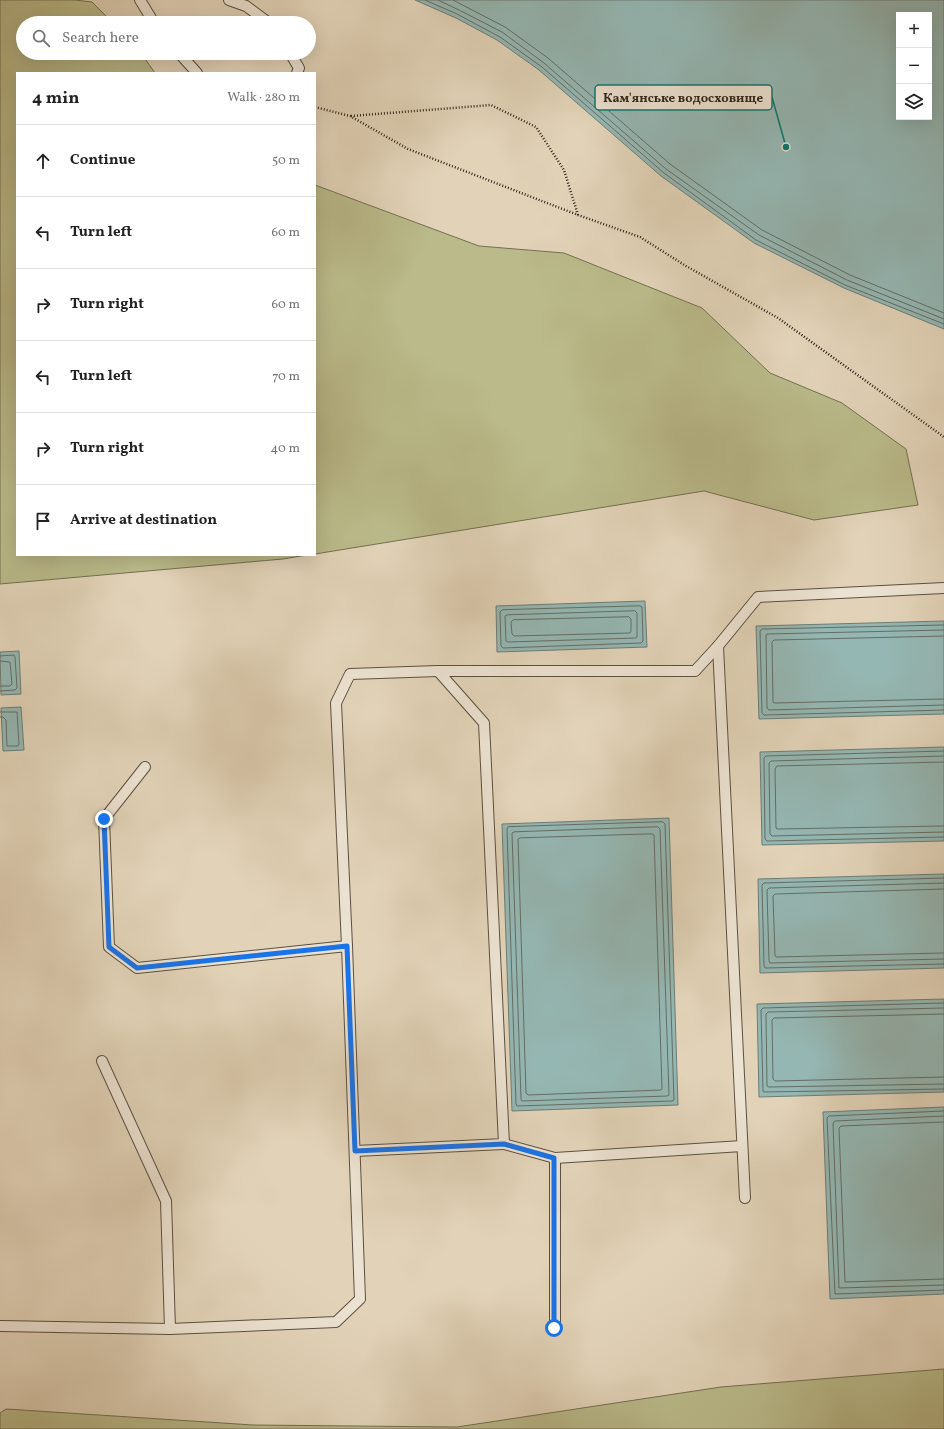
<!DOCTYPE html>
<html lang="en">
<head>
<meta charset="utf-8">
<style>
  body { margin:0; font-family:Vollkorn,serif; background:#f2f2f2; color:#222 }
  .controls { position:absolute; right:12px; top:12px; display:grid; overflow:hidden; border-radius:0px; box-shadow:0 4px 16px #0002 }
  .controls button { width:36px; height:36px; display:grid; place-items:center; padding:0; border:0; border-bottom:1px solid #e0e0e0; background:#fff; color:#222; font:20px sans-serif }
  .stop { position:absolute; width:12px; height:12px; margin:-9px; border:3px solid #1a73e8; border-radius:50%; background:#fff }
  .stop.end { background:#1a73e8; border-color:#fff; box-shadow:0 1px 4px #0008 }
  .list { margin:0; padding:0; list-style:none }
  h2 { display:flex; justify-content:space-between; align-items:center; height:52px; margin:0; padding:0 16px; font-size:17px }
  h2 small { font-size:13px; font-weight:400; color:#767676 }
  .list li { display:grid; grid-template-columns:26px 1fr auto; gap:12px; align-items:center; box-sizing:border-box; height:72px; padding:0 16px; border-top:1px solid #e0e0e0 }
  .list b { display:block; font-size:15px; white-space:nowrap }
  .list em { font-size:13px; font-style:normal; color:#767676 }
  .icon { flex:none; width:22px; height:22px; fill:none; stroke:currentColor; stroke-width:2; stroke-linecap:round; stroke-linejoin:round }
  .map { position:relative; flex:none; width:944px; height:1429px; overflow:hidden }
  .search { position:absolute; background:#fff; box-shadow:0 4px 16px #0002; left:16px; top:16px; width:300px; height:44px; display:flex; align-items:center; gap:10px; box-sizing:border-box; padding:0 14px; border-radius:22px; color:#767676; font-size:15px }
  .panel { position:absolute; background:#fff; box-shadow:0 4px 16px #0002; left:16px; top:72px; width:300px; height:484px; border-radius:0px }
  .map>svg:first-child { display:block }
</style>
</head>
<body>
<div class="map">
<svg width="944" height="1429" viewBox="0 0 944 1429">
  <rect width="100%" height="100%" fill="#e2d3b8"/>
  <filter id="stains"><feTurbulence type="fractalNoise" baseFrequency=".005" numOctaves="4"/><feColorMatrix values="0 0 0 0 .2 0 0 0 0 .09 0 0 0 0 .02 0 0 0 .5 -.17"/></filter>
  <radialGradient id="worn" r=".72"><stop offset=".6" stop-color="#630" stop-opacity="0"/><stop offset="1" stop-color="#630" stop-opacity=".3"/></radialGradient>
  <g fill="#baba8a" stroke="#747052">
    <polygon points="0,0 75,0 92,2 113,23 23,23 23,53 141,53 155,73 17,73 17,555 307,555 283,559 0,584"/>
    <polygon points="315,185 479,246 564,253 702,308 770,373 842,403 906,449 918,505 814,520 704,491 315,554"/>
    <polygon points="944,1369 944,1429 0,1429 0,1413 6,1409 253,1425 457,1427 721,1387"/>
  </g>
  <g fill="#95b7b3" stroke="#6c7d76" fill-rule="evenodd">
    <path d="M 415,0 L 944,0 L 944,329 L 844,288 L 754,243 L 661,176 L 539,70 L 497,40 L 456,18 ZM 899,15 L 929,15 L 929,117 L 899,117 Z"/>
    <polygon points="645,601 647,647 497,652 496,606"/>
    <polygon points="944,621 944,714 759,719 756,626"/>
    <polygon points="19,651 21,694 1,695 0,652"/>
    <polygon points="21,707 24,750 3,751 1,708"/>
    <polygon points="944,747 944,841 762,845 760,752"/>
    <polygon points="669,818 678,1105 512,1111 502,824"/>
    <polygon points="944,874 944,968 760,973 758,879"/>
    <polygon points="944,999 944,1092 759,1097 757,1004"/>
    <polygon points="944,1107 944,1294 830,1299 823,1112"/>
  </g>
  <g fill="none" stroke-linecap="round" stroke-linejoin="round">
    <g stroke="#626e66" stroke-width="1">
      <polyline points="425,0 457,14 500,37 542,67 664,173 756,240 845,285 944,324"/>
      <polyline points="438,0 459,10 502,32 544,63 666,169 759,235 847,280 944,319"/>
      <polyline points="453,0 505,27 548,58 670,164 762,230 850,275 944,313"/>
      <polygon points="640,606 642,607 643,641 641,643 503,648 501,646 500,612 502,610"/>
      <polygon points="635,611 637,613 637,637 636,638 508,642 506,641 505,616 507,615"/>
      <polygon points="629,617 631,619 631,631 630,633 514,636 512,634 511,622 513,620"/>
      <polyline points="944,625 762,629 760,631 762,713 764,715 944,710"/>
      <polyline points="944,630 767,634 766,636 767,708 769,710 944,705"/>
      <polyline points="944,636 774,640 772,642 773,702 774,703 944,699"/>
      <polyline points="0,656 14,655 15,657 17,688 15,690 0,691"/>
      <polyline points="0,661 10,662 12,684 10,686 0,686"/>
      <polyline points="0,712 17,712 19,744 18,746 7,746 6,720 3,717 0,717"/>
      <polyline points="944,751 766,756 764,758 765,839 767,841 944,837"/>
      <polyline points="944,756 771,761 769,763 770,834 772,836 944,832"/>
      <polyline points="944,762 777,766 775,769 776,828 777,829 944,826"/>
      <polygon points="663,822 665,824 674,1100 672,1101 517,1106 516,1104 507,829 508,827"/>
      <polygon points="658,827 660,829 669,1095 667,1096 522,1101 521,1099 512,833 514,832"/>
      <polygon points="652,834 654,835 662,1089 661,1090 528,1095 526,1093 518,839 520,838"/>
      <polyline points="944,878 764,883 762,885 764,966 765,968 944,964"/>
      <polyline points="944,883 769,888 767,890 769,961 770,963 944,959"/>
      <polyline points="944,889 775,894 773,896 775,955 776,957 944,953"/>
      <polyline points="944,1003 763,1008 761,1010 763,1091 764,1092 944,1089"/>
      <polyline points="944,1008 768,1012 766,1014 767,1086 769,1087 944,1084"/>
      <polyline points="944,1014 774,1018 772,1020 773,1079 775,1081 944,1077"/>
      <polyline points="944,1111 829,1116 827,1118 835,1294 944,1290"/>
      <polyline points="944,1116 835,1121 833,1123 839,1288 944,1285"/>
      <polyline points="944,1122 841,1126 839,1128 845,1282 944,1279"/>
    </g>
    <g stroke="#5b5042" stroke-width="12">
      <g id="lane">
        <polyline points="140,0 154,23"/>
        <polyline points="229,0 246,6 269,23"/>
        <polyline points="179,53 197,73"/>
        <polyline points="290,53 299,68 297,73"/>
        <polyline points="718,646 745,1198"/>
        <polyline points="145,767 104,819 109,947 137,968 347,946 360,1299 336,1322 170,1329"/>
        <polyline points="347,946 336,703 350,674 438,671 695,671 718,646 758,597 944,588"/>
        <polyline points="504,1144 555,1158 555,1328"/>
        <polyline points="355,1151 504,1144 484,723 438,671"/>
        <polyline points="555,1158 742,1146"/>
        <polyline points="0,1326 170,1329 166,1201 102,1061"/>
      </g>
    </g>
    <g stroke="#2e251a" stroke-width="2.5" stroke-dasharray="1 2" stroke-linecap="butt">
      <polyline points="315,107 350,116 408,149 578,215 640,237 686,266 778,318 944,437"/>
      <polyline points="351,116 491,105 536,127 564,170 578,215"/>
    </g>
    <use href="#lane" stroke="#ece2d1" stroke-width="10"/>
  </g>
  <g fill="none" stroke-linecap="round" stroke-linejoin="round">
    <polyline stroke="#1a73e8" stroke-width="5" points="104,819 109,947 137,968 347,946 355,1151 504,1144 554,1158 554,1328"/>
  </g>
  <path fill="none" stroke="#0f766e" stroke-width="1.5" d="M786 147L772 97"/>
  <circle fill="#0f766e" stroke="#ece2d1" stroke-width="1.5" cx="786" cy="147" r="4"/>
  <rect fill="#ece2d1" stroke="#0f766e" stroke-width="1.5" x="595" y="85" width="177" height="25" rx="4"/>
  <g font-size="13" text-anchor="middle" font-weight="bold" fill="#2e251a">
    <text x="683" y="102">Кам'янське водосховище</text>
  </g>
  <rect width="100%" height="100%" filter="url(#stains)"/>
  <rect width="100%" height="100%" fill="url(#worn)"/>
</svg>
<div class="controls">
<button>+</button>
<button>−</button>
<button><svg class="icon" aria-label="layers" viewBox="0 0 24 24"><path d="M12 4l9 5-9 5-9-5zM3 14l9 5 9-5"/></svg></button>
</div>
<div class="stop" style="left:554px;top:1328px"></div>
<div class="stop end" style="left:104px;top:819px"></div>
<div class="search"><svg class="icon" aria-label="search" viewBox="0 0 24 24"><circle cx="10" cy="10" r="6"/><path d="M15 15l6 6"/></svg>Search here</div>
<section class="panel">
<h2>4 min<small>Walk · 280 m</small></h2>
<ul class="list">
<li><svg class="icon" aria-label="ahead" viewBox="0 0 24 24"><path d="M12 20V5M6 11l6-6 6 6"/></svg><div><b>Continue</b></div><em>50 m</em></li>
<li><svg class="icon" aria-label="left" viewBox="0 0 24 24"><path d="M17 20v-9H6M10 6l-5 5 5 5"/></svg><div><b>Turn left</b></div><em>60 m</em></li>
<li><svg class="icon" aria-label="right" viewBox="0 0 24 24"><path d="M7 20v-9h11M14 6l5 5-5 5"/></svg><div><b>Turn right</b></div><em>60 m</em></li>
<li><svg class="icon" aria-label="left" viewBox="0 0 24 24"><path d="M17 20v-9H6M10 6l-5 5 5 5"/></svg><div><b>Turn left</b></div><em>70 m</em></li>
<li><svg class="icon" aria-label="right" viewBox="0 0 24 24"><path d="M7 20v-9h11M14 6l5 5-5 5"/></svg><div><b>Turn right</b></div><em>40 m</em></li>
<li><svg class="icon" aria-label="arrive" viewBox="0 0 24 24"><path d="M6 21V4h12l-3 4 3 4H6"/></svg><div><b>Arrive at destination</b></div></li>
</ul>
</section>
</div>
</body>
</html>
